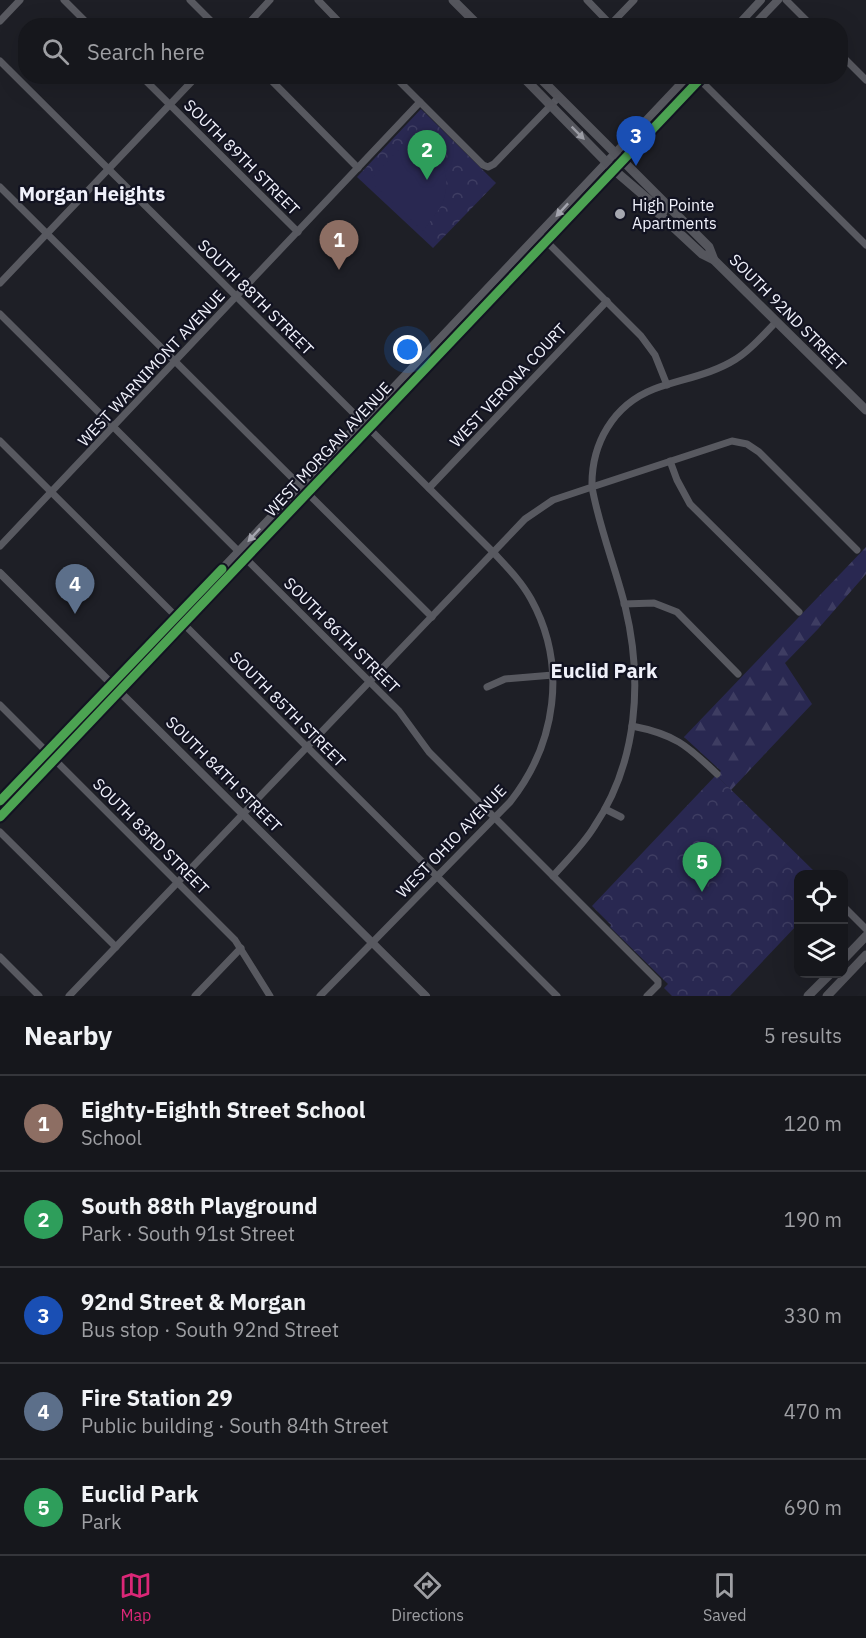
<!DOCTYPE html>
<html lang="en">
<head>
<meta charset="utf-8">
<style>
  body { margin:0; font-family:"IBM Plex Sans",sans-serif; background:#1f2025; color:#f1f3f6 }
  .controls { position:absolute; right:18px; bottom:18px; display:grid; overflow:hidden; border-radius:12px; box-shadow:0 6px 24px #0002 }
  .controls button { width:54px; height:54px; display:grid; place-items:center; padding:0; border:0; border-bottom:2px solid #35363b; background:#16171c; color:#f1f3f6; font:30px sans-serif }
  .you { position:absolute; left:408px; top:350px; width:21px; height:21px; margin:-15px; border:4px solid #fff; border-radius:50%; background:#1a73e8; box-shadow:0 0 0 9px #1a73e833 }
  .badge { display:grid; place-items:center; width:39px; height:39px; border-radius:50%; background:#db2777; color:#fff; font-size:20px; font-weight:700 }
  .pin { position:absolute; translate:-50% -50px; filter:drop-shadow(0 2px 3px #0008) }
  .pin::after { content:''; position:absolute; top:32px; width:21px; height:18px; background:inherit; clip-path:polygon(0 0,100% 0,50% 100%) }
  .list { margin:0; padding:0; list-style:none }
  h2 { display:flex; justify-content:space-between; align-items:center; height:78px; margin:0; padding:0 24px; font-size:26px }
  h2 small { font-size:20px; font-weight:400; color:#9e9fa3 }
  .list li { display:grid; grid-template-columns:39px 1fr auto; gap:18px; align-items:center; box-sizing:border-box; height:96px; padding:0 24px; border-top:2px solid #35363b }
  .list b { display:block; font-size:22px; white-space:nowrap }
  .list p { margin:0; font-size:20px; white-space:nowrap; color:#9e9fa3 }
  .list em { font-size:20px; font-style:normal; color:#9e9fa3 }
  .icon { flex:none; width:33px; height:33px; fill:none; stroke:currentColor; stroke-width:2; stroke-linecap:round; stroke-linejoin:round }
  .map { position:relative; flex:none; width:866px; height:996px; overflow:hidden }
  .search { position:absolute; background:#16171c; box-shadow:0 6px 24px #0002; left:18px; right:18px; top:18px; height:66px; display:flex; align-items:center; gap:15px; box-sizing:border-box; padding:0 21px; border-radius:24px; color:#9e9fa3; font-size:22px }
  .sheet { height:558px; background:#16171c }
  nav { display:flex; justify-content:space-around; align-items:center; box-sizing:border-box; height:84px; border-top:2px solid #35363b; background:#16171c; font-size:16px; color:#9e9fa3 }
  nav a { display:grid; justify-items:center; gap:3px }
  nav .on { color:#db2777 }
  .map>svg:first-child { display:block }
</style>
</head>
<body>
<div class="map">
<svg width="866" height="996" viewBox="0 0 866 996">
  <defs>
    <pattern id="forest-firs" width="22" height="20" patternUnits="userSpaceOnUse" patternTransform="scale(1.5)"><rect width="22" height="20" fill="#292851"/><path d="M5 1l3.5 6h-7zM16 11l3.5 6h-7z" fill="#3e3d62"/></pattern>
    <pattern id="park-crowns" width="20" height="18" patternUnits="userSpaceOnUse" patternTransform="scale(1.5)"><rect width="20" height="18" fill="#292851"/><path d="M2 6a3 3 0 1 1 6 0M12 15a3 3 0 1 1 6 0" fill="none" stroke="#3e3d62"/></pattern>
  </defs>
  <rect width="100%" height="100%" fill="#1e1f26"/>
  <polygon fill="url(#forest-firs)" points="866,547 866,574 818,629 785,663 812,704 731,790 716,775 721,771 684,737"/>
  <g fill="url(#park-crowns)">
    <polygon points="421,109 496,183 433,248 357,177"/>
    <polygon points="716,775 817,874 798,874 798,924 730,996 672,996 664,988 668,984 610,927 611,925 592,906"/>
  </g>
  <path fill="#292851" d="M 418,129 C 440,149 456,179 440,208 C 435,216 428,223 423,231 L 372,183 L 372,178 Z"/>
  <g fill="none" stroke-linecap="round" stroke-linejoin="round">
    <g stroke="#585960" stroke-width="7">
      <polyline points="64,0 90,26"/>
      <polyline points="190,0 216,26"/>
      <polyline points="318,0 343,26"/>
      <polyline points="587,0 612,26"/>
      <polyline points="786,0 812,26"/>
      <polyline points="0,21 20,0"/>
      <polyline points="611,24 634,0"/>
      <polyline points="246,26 270,0"/>
      <polyline points="840,54 866,80"/>
      <path d="M 0,61 L 493,552 C 507,567 521,581 531,599 C 568,666 556,744 510,802 L 320,996"/>
      <polyline points="141,76 298,232"/>
      <polyline points="267,76 358,168"/>
      <polyline points="394,76 483,165 488,167 494,164 559,97"/>
      <polyline points="696,76 866,245"/>
      <polyline points="0,187 432,617"/>
      <polyline points="539,234 641,336 655,355 667,385"/>
      <polyline points="0,283 197,76"/>
      <polyline points="0,314 399,711 429,752 658,981 658,985 647,996"/>
      <polyline points="0,441 557,996"/>
      <polyline points="670,461 677,480 690,504 799,612"/>
      <polyline points="429,488 607,301"/>
      <polyline points="0,546 420,102"/>
      <polyline points="624,604 654,603 677,612 738,674"/>
      <polyline points="487,687 505,679 553,675"/>
      <polyline points="0,705 235,940 270,996"/>
      <path d="M 632,726 C 674,734 687,745 717,774"/>
      <polyline points="605,809 621,817"/>
      <polyline points="0,832 116,947"/>
      <path d="M 553,876 C 567,860 583,845 594,827 C 638,762 643,680 625,606 C 615,566 599,527 592,487 L 732,441 L 747,444 L 759,452 L 857,550"/>
      <polyline points="844,907 866,929"/>
      <polyline points="0,957 39,996"/>
      <path d="M 69,996 L 525,519 L 553,500 L 592,487 C 591,444 613,405 654,389 C 681,379 711,375 736,359 C 751,350 763,335 776,322"/>
      <polyline points="195,996 241,948"/>
    </g>
    <g stroke="#585960" stroke-width="8">
      <polyline points="737,26 761,0"/>
      <polyline points="753,26 778,0"/>
      <polyline points="0,573 426,996"/>
      <polyline points="0,801 113,684 688,76"/>
      <polyline points="0,817 703,76"/>
    </g>
    <g stroke="#55565d" stroke-width="9">
      <polyline points="453,0 479,26"/>
      <polyline points="522,76 614,170 663,212 659,214 702,254 714,260 866,410"/>
      <polyline points="538,76 709,247 714,260"/>
      <polyline points="844,959 866,936"/>
      <polyline points="808,996 830,974"/>
      <polyline points="827,996 866,955"/>
    </g>
    <g stroke="#121321" stroke-width="13">
      <g id="cycleway">
        <polyline points="0,801 222,569"/>
        <polyline points="0,817 703,76"/>
      </g>
    </g>
    <use href="#cycleway" stroke="#4ca352" stroke-width="9"/>
  </g>
  <defs><path id="oneway-solid" d="M-6-.8H1V-3.2L6.5 0L1 3.2V.8H-6Z" transform="scale(1.5)"/></defs>
  <use fill="#9b9ca4" href="#oneway-solid" transform="translate(578 133) rotate(45)"/>
  <g fill="#a4a5ae">
    <use href="#oneway-solid" transform="translate(562 210) rotate(133)"/>
    <use href="#oneway-solid" transform="translate(254 535) rotate(133)"/>
  </g>
  <circle fill="#a6a8b0" stroke="#121321" stroke-width="2" cx="620" cy="214" r="6"/>
  <g text-anchor="middle" dominant-baseline="central" stroke-width="4.5" stroke-linejoin="round" paint-order="stroke">
    <g font-size="16" fill="#f0f1fb" stroke="#121321">
      <text transform="translate(242 157) rotate(45)">SOUTH 89TH STREET</text>
      <text transform="translate(256 297) rotate(45)">SOUTH 88TH STREET</text>
      <text transform="translate(788 312) rotate(45)">SOUTH 92ND STREET</text>
      <text transform="translate(151 368) rotate(-47)">WEST WARNIMONT AVENUE</text>
      <text transform="translate(508 385) rotate(-47)">WEST VERONA COURT</text>
      <text transform="translate(328 449) rotate(-47)">WEST MORGAN AVENUE</text>
      <text transform="translate(342 635) rotate(45)">SOUTH 86TH STREET</text>
      <text transform="translate(288 709) rotate(45)">SOUTH 85TH STREET</text>
      <text transform="translate(224 774) rotate(45)">SOUTH 84TH STREET</text>
      <text transform="translate(151 836) rotate(45)">SOUTH 83RD STREET</text>
      <text transform="translate(451 841) rotate(-46)">WEST OHIO AVENUE</text>
    </g>
    <g font-size="16" fill="#f0f1fb" stroke="#121321" text-anchor="start">
      <text x="632" y="205">High Pointe<tspan x="632" dy="18">Apartments</tspan></text>
    </g>
    <g font-size="20" font-weight="bold" fill="#f0f1fb" stroke="#121321">
      <text x="92" y="193">Morgan Heights</text>
      <text x="604" y="670">Euclid Park</text>
    </g>
  </g>
</svg>
<div class="controls">
<button><svg class="icon" aria-label="locate" viewBox="0 0 24 24"><circle cx="12" cy="12" r="6"/><path d="M12 2v4M12 18v4M2 12h4M18 12h4"/></svg></button>
<button><svg class="icon" aria-label="layers" viewBox="0 0 24 24"><path d="M12 4l9 5-9 5-9-5zM3 14l9 5 9-5"/></svg></button>
</div>
<div class="you"></div>
<div class="pin badge" style="left:339px;top:270px;background:#8d6e63">1</div>
<div class="pin badge" style="left:427px;top:180px;background:#2e9e5b">2</div>
<div class="pin badge" style="left:636px;top:166px;background:#1a4fb4">3</div>
<div class="pin badge" style="left:75px;top:614px;background:#5c6f8a">4</div>
<div class="pin badge" style="left:702px;top:892px;background:#2e9e5b">5</div>
<div class="search"><svg class="icon" aria-label="search" viewBox="0 0 24 24"><circle cx="10" cy="10" r="6"/><path d="M15 15l6 6"/></svg>Search here</div>
</div>
<section class="sheet">
<h2>Nearby<small>5 results</small></h2>
<ul class="list">
<li><span class="badge" style="background:#8d6e63">1</span><div><b>Eighty-Eighth Street School</b><p>School</p></div><em>120 m</em></li>
<li><span class="badge" style="background:#2e9e5b">2</span><div><b>South 88th Playground</b><p>Park · South 91st Street</p></div><em>190 m</em></li>
<li><span class="badge" style="background:#1a4fb4">3</span><div><b>92nd Street &amp; Morgan</b><p>Bus stop · South 92nd Street</p></div><em>330 m</em></li>
<li><span class="badge" style="background:#5c6f8a">4</span><div><b>Fire Station 29</b><p>Public building · South 84th Street</p></div><em>470 m</em></li>
<li><span class="badge" style="background:#2e9e5b">5</span><div><b>Euclid Park</b><p>Park</p></div><em>690 m</em></li>
</ul>
</section>
<nav>
<a class="on"><svg class="icon" aria-label="map" viewBox="0 0 24 24"><path d="M3 6l6-2 6 2 6-2v14l-6 2-6-2-6 2zM9 4v14M15 6v14"/></svg>Map</a>
<a><svg class="icon" aria-label="directions" viewBox="0 0 24 24"><path d="M12 3l9 9-9 9-9-9zM9 14v-3h6M13 9l2 2-2 2"/></svg>Directions</a>
<a><svg class="icon" aria-label="saved" viewBox="0 0 24 24"><path d="M7 4h10v16l-5-4-5 4z"/></svg>Saved</a>
</nav>
</body>
</html>
